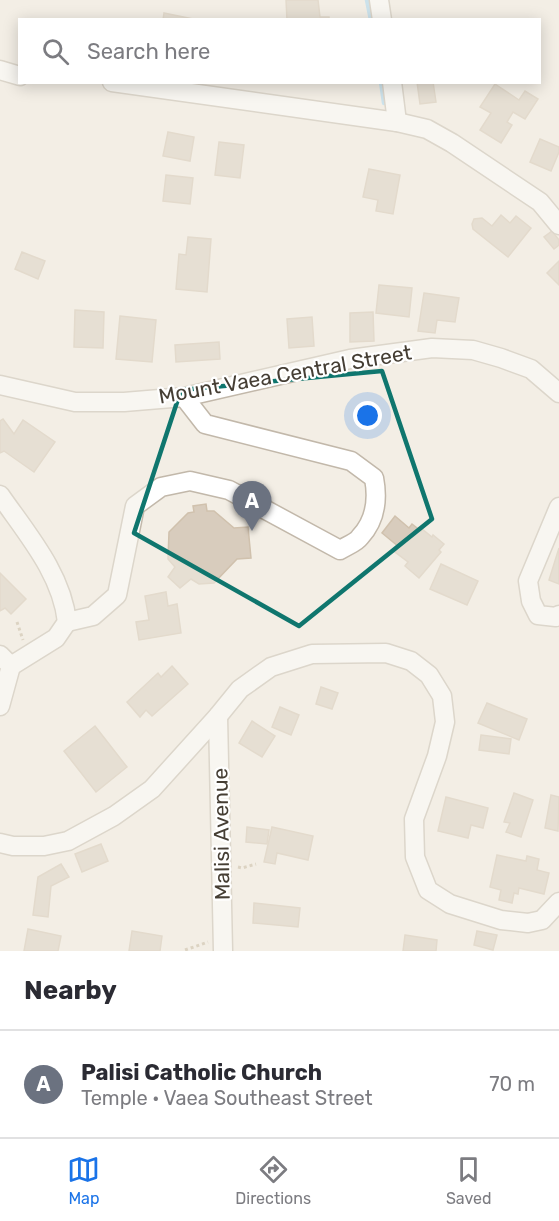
<!DOCTYPE html>
<html lang="en">
<head>
<meta charset="utf-8">
<style>
  body { margin:0; font-family:Rubik,sans-serif; background:#f7f7f7; color:#2b2b33 }
  .you { position:absolute; left:368px; top:416px; width:21px; height:21px; margin:-15px; border:4px solid #fff; border-radius:50%; background:#1a73e8; box-shadow:0 0 0 9px #1a73e833 }
  .badge { display:grid; place-items:center; width:39px; height:39px; border-radius:50%; background:#1a73e8; color:#fff; font-size:20px; font-weight:700 }
  .pin { position:absolute; translate:-50% -50px; filter:drop-shadow(0 2px 3px #0008) }
  .pin::after { content:''; position:absolute; top:32px; width:21px; height:18px; background:inherit; clip-path:polygon(0 0,100% 0,50% 100%) }
  .list { margin:0; padding:0; list-style:none }
  h2 { display:flex; justify-content:space-between; align-items:center; height:78px; margin:0; padding:0 24px; font-size:26px }
  h2 small { font-size:20px; font-weight:400; color:#7c7c81 }
  .list li { display:grid; grid-template-columns:39px 1fr auto; gap:18px; align-items:center; box-sizing:border-box; height:108px; padding:0 24px; border-top:2px solid #e1e1e2 }
  .list b { display:block; font-size:22px; white-space:nowrap }
  .list p { margin:0; font-size:20px; white-space:nowrap; color:#7c7c81 }
  .list em { font-size:20px; font-style:normal; color:#7c7c81 }
  .icon { flex:none; width:33px; height:33px; fill:none; stroke:currentColor; stroke-width:2; stroke-linecap:round; stroke-linejoin:round }
  .map { position:relative; flex:none; width:559px; height:951px; overflow:hidden }
  .search { position:absolute; background:#fff; box-shadow:0 3px 15px #0003; left:18px; right:18px; top:18px; height:66px; display:flex; align-items:center; gap:15px; box-sizing:border-box; padding:0 21px; border-radius:0px; color:#7c7c81; font-size:22px }
  .sheet { height:186px; background:#fff }
  nav { display:flex; justify-content:space-around; align-items:center; box-sizing:border-box; height:84px; border-top:2px solid #e1e1e2; background:#fff; font-size:16px; color:#7c7c81 }
  nav a { display:grid; justify-items:center; gap:3px }
  nav .on { color:#1a73e8 }
  .map>svg:first-child { display:block }
</style>
</head>
<body>
<div class="map">
<svg width="559" height="951" viewBox="0 0 559 951">
  <rect width="100%" height="100%" fill="#f3eee5"/>
  <g fill="none" stroke-linecap="round" stroke-linejoin="round">
    <g stroke="#9ed3f2" stroke-width="4.5">
      <polyline points="367,0 371,20"/>
      <polyline points="381,82 384,103"/>
    </g>
  </g>
  <g fill="#d8ccbd" stroke="#d0c1ad" stroke-width="1.5">
    <polygon points="286,0 318,0 320,17 329,17 329,20 287,20"/>
    <polygon points="164,13 198,20 163,20"/>
    <polygon points="417,82 433,82 436,102 420,104"/>
    <polygon points="495,84 519,100 525,91 538,99 525,119 513,112 507,122 512,125 501,143 480,130 491,113 480,107"/>
    <polygon points="168,132 194,137 190,161 163,156"/>
    <polygon points="540,139 559,147 559,152 551,171 530,162"/>
    <polygon points="219,142 244,145 240,178 215,175"/>
    <polygon points="369,169 400,175 393,214 376,211 378,200 363,197"/>
    <polygon points="166,175 193,178 190,204 163,201"/>
    <polygon points="501,215 510,223 516,216 531,228 508,257 473,229 472,224 474,219 482,218 492,226"/>
    <polygon points="552,231 559,240 559,245 554,249 544,237"/>
    <polygon points="188,237 211,239 207,292 176,289 179,254 186,255"/>
    <polygon points="22,252 45,261 38,279 15,269"/>
    <polygon points="559,261 559,285 547,273"/>
    <polygon points="379,285 412,288 409,317 376,313"/>
    <polygon points="424,293 459,298 455,322 437,320 435,333 418,331"/>
    <polygon points="75,310 104,312 103,348 74,347"/>
    <polygon points="373,312 374,341 350,342 350,313"/>
    <polygon points="120,316 156,320 152,362 116,359"/>
    <polygon points="312,317 314,346 289,348 287,319"/>
    <polygon points="219,342 220,359 176,362 175,345"/>
    <polygon points="3,419 14,434 23,420 55,442 34,472 4,451 0,453 0,421"/>
    <polygon points="206,504 207,511 214,511 234,528 248,527 251,558 237,559 214,583 199,584 191,579 180,588 168,577 175,567 168,559 169,532 188,513 194,512 193,506"/>
    <polygon points="395,516 409,528 412,524 421,531 422,529 432,537 433,535 444,544 439,550 441,552 419,578 405,566 408,562 395,552 399,547 382,533"/>
    <polygon points="559,548 559,584 549,580"/>
    <polygon points="441,564 478,581 467,605 430,589"/>
    <polygon points="0,573 26,599 11,614 5,608 0,611"/>
    <polygon points="166,592 168,606 177,604 181,633 139,640 136,622 149,620 145,596"/>
    <polygon points="172,666 188,684 152,716 146,710 140,717 127,702 158,673 161,677"/>
    <polygon points="321,687 338,693 332,709 316,704"/>
    <polygon points="487,703 527,719 519,740 478,723"/>
    <polygon points="280,707 299,715 291,735 272,727"/>
    <polygon points="252,721 275,736 262,757 239,743"/>
    <polygon points="95,726 127,767 96,792 64,751"/>
    <polygon points="481,735 511,739 509,754 479,750"/>
    <polygon points="514,793 533,800 521,837 506,832 510,823 504,822"/>
    <polygon points="551,795 559,797 558,831 545,828"/>
    <polygon points="446,797 488,808 483,828 471,825 468,838 438,831"/>
    <polygon points="247,827 269,830 267,844 246,842"/>
    <polygon points="272,827 313,836 308,860 277,853 275,864 264,862"/>
    <polygon points="101,844 108,861 82,872 75,854"/>
    <polygon points="497,855 526,861 527,856 539,859 537,870 549,873 544,894 519,888 518,894 514,893 512,903 499,900 501,890 490,887"/>
    <polygon points="61,864 69,877 51,886 48,917 33,915 38,877"/>
    <polygon points="254,903 300,908 298,927 253,923"/>
    <polygon points="28,929 61,936 58,951 24,951"/>
    <polygon points="132,931 162,936 160,951 129,951"/>
    <polygon points="477,931 497,935 493,950 474,945"/>
    <polygon points="405,935 437,940 436,951 403,951"/>
  </g>
  <g fill="none" stroke-linecap="round" stroke-linejoin="round">
    <g stroke="#c2b8aa" stroke-width="21">
      <g id="minor">
        <polyline points="379,0 382,20"/>
        <polyline points="0,70 20,76"/>
        <polyline points="112,82 397,122 427,129 452,143 540,202 559,225"/>
        <polyline points="392,82 397,122"/>
        <polyline points="0,385 75,402 124,402 184,397 350,359 432,348 473,350 501,358 531,369 559,393"/>
        <path d="M 0,495 C 27,534 62,574 67,622 L 56,638 L 11,666 L 0,655"/>
        <polyline points="559,507 528,581 531,601 538,615 556,617 559,615"/>
        <path d="M 67,622 L 93,616 L 117,595 L 135,506 L 161,487 L 190,481 L 229,490 L 340,550 C 346,546 356,543 360,537 C 376,520 378,499 374,478 L 351,461 L 205,424 L 184,397"/>
        <polyline points="0,706 11,666"/>
        <polyline points="218,716 223,951"/>
        <polyline points="0,843 13,846 44,846 68,841 114,816 152,789 218,716 240,689 271,667 312,654 386,653 411,661 429,675 442,696 445,722 437,756 414,819 415,857 428,890 450,904 501,920 528,923 542,920 559,902"/>
      </g>
    </g>
    <g stroke="#c1b198" stroke-width="3" stroke-dasharray="3 3" stroke-linecap="butt">
      <polyline points="17,622 23,640"/>
      <polyline points="238,867 242,868 256,864"/>
      <polyline points="185,950 208,942"/>
    </g>
    <use href="#minor" stroke="#fff" stroke-width="18"/>
  </g>
  <path d="M0 0H559V951H0ZM 382,371 L 432,519 L 299,626 L 134,533 L 181,390 Z" fill="#f3eee5" fill-opacity=".55" fill-rule="evenodd"/>
  <path fill="none" stroke="#0f766e" stroke-width="4.5" stroke-linejoin="round" d="M 382,371 L 432,519 L 299,626 L 134,533 L 181,390 Z"/>
  <g text-anchor="middle" dominant-baseline="central" stroke-width="4.5" stroke-linejoin="round" paint-order="stroke">
    <g font-size="21" fill="#453e34" stroke="#fff">
      <text transform="translate(285 374) rotate(-10)">Mount Vaea Central Street</text>
      <text transform="translate(221 834) rotate(-91)">Malisi Avenue</text>
    </g>
  </g>
</svg>
<div class="you"></div>
<div class="pin badge" style="left:252px;top:531px;background:#6b7280">A</div>
<div class="search"><svg class="icon" aria-label="search" viewBox="0 0 24 24"><circle cx="10" cy="10" r="6"/><path d="M15 15l6 6"/></svg>Search here</div>
</div>
<section class="sheet">
<h2>Nearby<small></small></h2>
<ul class="list">
<li><span class="badge" style="background:#6b7280">A</span><div><b>Palisi Catholic Church</b><p>Temple · Vaea Southeast Street</p></div><em>70 m</em></li>
</ul>
</section>
<nav>
<a class="on"><svg class="icon" aria-label="map" viewBox="0 0 24 24"><path d="M3 6l6-2 6 2 6-2v14l-6 2-6-2-6 2zM9 4v14M15 6v14"/></svg>Map</a>
<a><svg class="icon" aria-label="directions" viewBox="0 0 24 24"><path d="M12 3l9 9-9 9-9-9zM9 14v-3h6M13 9l2 2-2 2"/></svg>Directions</a>
<a><svg class="icon" aria-label="saved" viewBox="0 0 24 24"><path d="M7 4h10v16l-5-4-5 4z"/></svg>Saved</a>
</nav>
</body>
</html>
